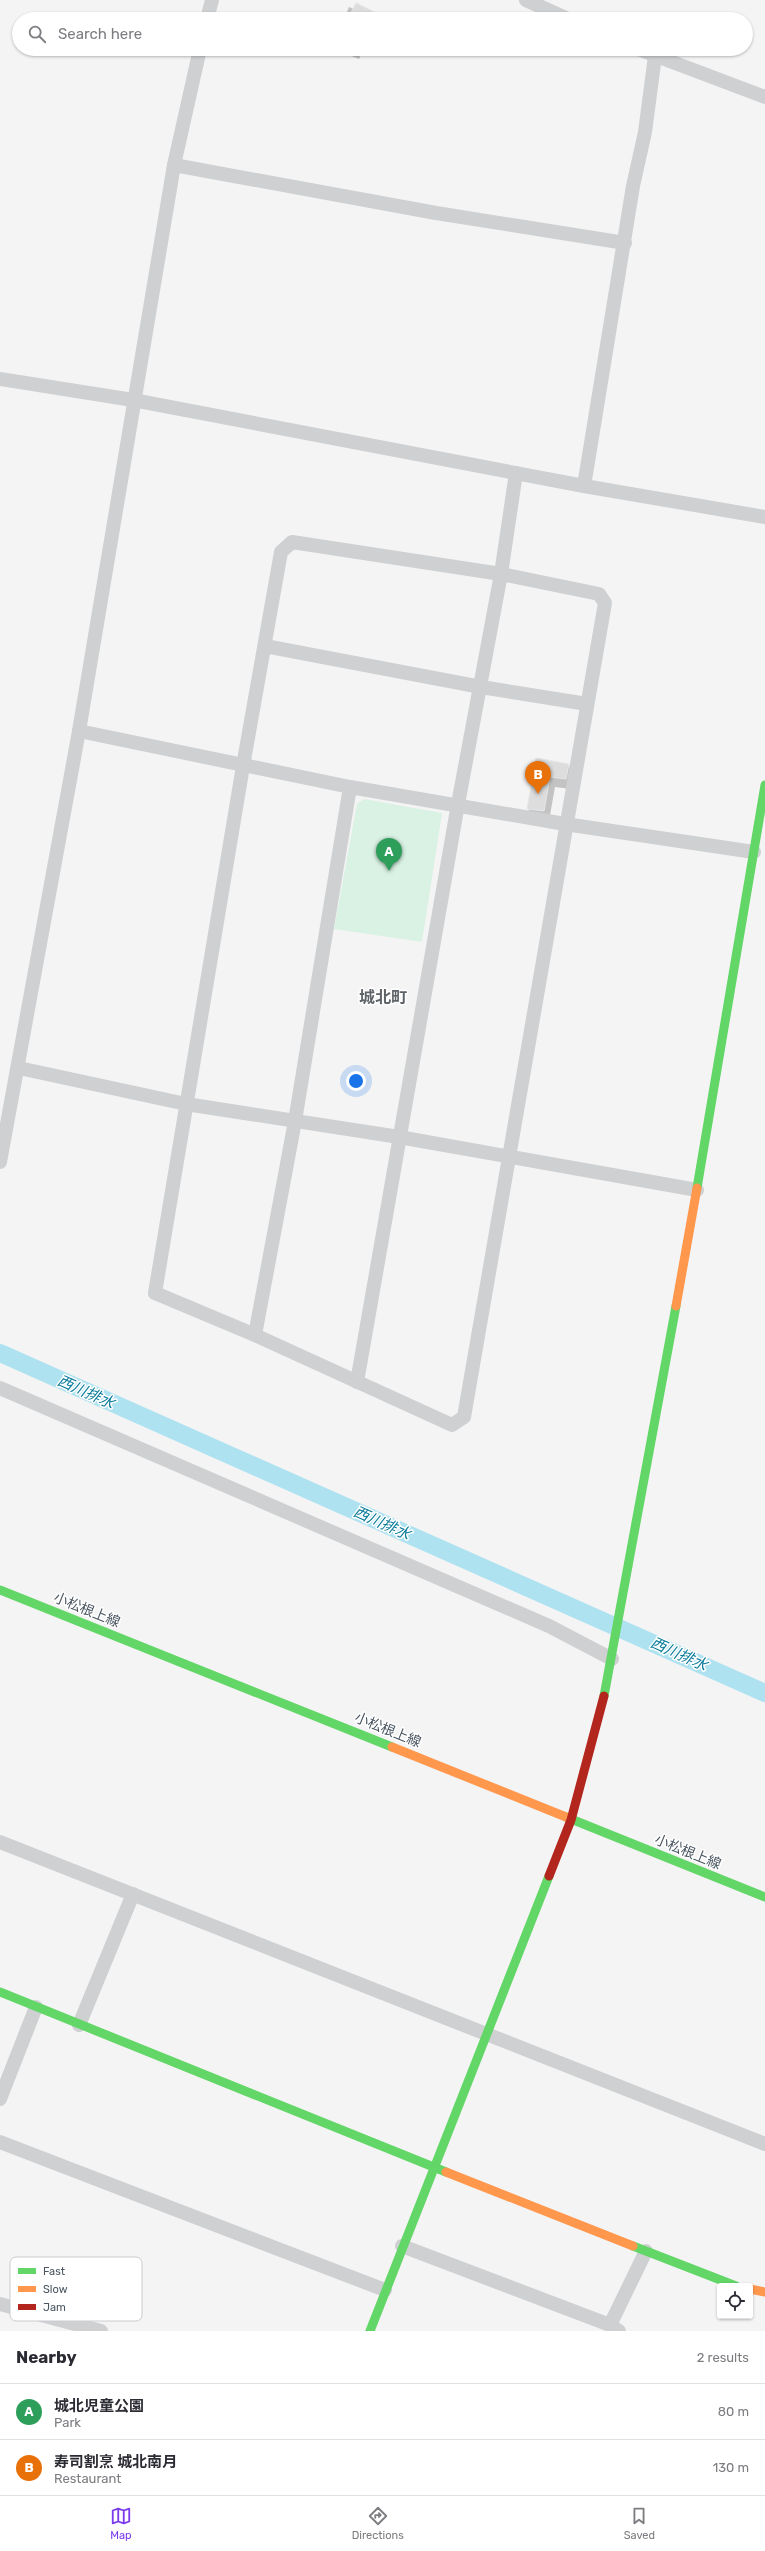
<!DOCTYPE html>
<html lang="en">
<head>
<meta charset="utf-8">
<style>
  body { margin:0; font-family:Rubik,"Noto Sans JP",sans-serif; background:#f7f7f7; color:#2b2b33 }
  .controls { position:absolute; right:12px; bottom:12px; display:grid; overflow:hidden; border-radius:4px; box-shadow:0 1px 3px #0004 }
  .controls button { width:36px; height:36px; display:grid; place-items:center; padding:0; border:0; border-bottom:1px solid #e1e1e2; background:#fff; color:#2b2b33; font:20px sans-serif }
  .you { position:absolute; left:356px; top:1081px; width:14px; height:14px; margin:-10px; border:3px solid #fff; border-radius:50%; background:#1a73e8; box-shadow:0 0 0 6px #1a73e833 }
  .badge { display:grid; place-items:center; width:26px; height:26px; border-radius:50%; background:#7c3aed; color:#fff; font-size:13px; font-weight:700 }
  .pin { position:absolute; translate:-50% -33px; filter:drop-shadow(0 1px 2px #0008) }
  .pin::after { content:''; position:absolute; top:21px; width:14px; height:12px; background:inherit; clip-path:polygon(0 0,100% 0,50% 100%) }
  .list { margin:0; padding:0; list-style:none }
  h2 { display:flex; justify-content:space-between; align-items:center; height:52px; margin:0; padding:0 16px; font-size:17px }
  h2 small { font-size:13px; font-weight:400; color:#7c7c81 }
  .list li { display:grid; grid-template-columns:26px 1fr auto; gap:12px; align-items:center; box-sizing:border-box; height:56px; padding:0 16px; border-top:1px solid #e1e1e2 }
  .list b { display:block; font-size:15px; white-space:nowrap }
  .list p { margin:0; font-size:13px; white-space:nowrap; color:#7c7c81 }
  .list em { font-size:13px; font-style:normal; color:#7c7c81 }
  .icon { flex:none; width:22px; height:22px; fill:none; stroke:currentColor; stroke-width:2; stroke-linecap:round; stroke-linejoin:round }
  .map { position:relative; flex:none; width:765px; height:2331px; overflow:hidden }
  .search { position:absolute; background:#fff; box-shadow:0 1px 3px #0004; left:12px; right:12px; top:12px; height:44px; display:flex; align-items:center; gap:10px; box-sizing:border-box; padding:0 14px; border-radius:22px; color:#7c7c81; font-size:15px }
  .sheet { height:164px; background:#fff }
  nav { display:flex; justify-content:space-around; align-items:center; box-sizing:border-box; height:56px; border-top:1px solid #e1e1e2; background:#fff; font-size:11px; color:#7c7c81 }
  nav a { display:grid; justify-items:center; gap:2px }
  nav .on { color:#7c3aed }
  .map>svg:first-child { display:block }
</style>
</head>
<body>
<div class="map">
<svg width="765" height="2331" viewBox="0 0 765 2331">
  <rect width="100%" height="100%" fill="#f4f4f4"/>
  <polygon fill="#d9f2e3" points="364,799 442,813 422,942 334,929 357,804"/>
  <g fill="#0003">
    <polygon points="349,7 354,9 376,19 344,19"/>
    <polygon points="342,49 364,49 359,59 344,53"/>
    <polygon points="537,759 568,764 574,774 571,789 555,787 549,821 534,819 528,809"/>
  </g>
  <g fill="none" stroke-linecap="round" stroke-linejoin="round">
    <polyline stroke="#aee2f0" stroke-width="18" points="0,1353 765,1693"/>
  </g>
  <g fill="#ddddde" stroke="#e5e6e7">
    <polygon points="356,3 389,19 348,19"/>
    <polygon points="536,758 569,764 566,779 550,777 544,811 527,809"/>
  </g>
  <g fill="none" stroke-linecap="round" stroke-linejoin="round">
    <g stroke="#ced0d2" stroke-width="14">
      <polyline points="526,0 568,19"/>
      <polyline points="207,19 212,0"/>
      <polyline points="638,49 765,97"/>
      <polyline points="174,165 436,213 625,243"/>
      <polyline points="0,379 133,400 584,486 765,517"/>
      <polyline points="584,486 633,186 645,132 655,56"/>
      <polygon points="292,542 501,574 599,594 605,603 464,1417 452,1425 255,1335 155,1293 243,766 281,552"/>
      <polyline points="265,646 481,687 587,704"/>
      <polyline points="79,731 350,787 565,824 754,852"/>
      <polyline points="19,1068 186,1104 399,1137 697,1190"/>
      <polyline points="0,1162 79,731 174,165 200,49"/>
      <polyline points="255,1335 295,1121 350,787"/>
      <polyline points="357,1382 458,804 501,574 516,473"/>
      <polyline points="0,1388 549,1626 612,1659"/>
      <polyline points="0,1842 765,2144"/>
      <polyline points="79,2025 133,1894"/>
      <polyline points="0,2099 36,2007"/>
      <polyline points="0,2142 385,2290"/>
      <polyline points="402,2246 610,2325 619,2331"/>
      <polyline points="0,2304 101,2331"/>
      <polyline points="610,2325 646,2251"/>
    </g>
    <g stroke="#63d668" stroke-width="9">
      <polyline points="697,1188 765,785"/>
      <polyline points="0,1590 392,1747"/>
      <polyline points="604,1696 676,1306"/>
      <polyline points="566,1817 765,1897"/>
      <polyline points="0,1992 446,2172"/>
      <polyline points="633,2246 736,2286"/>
      <polyline points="370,2331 549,1876"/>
    </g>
    <g stroke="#ff974d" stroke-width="9">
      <polyline points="676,1306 697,1188"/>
      <polyline points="392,1747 566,1817"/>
      <polyline points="446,2172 633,2246"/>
      <polyline points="750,2289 765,2292"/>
    </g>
    <polyline stroke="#b3261e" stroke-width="9" points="549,1876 571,1820 604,1696"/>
  </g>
  <g text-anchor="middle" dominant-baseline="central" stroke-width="3" stroke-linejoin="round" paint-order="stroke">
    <g font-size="14" fill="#4a5661" stroke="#fff">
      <text transform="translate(87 1610) rotate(22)">小松根上線</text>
      <text transform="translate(388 1730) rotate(22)">小松根上線</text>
      <text transform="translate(688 1852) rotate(22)">小松根上線</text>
    </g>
    <g font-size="15" font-style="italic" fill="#0c7c9b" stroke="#fff">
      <text transform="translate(86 1392) rotate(24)">西川排水</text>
      <text transform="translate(382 1523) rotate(24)">西川排水</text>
      <text transform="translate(679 1654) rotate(24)">西川排水</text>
    </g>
    <g font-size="16" font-weight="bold" fill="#5f6368" stroke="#fff">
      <text x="383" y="997">城北町</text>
    </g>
  </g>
  <rect x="10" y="2257" width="132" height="64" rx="6" fill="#fff" stroke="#c9ccd0" stroke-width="1"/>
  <rect x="18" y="2268" width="18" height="6" fill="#63d668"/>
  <rect x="18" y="2286" width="18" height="6" fill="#ff974d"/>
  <rect x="18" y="2304" width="18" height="6" fill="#b3261e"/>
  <g font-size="11" fill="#4a5661">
    <text x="43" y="2275">Fast</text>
    <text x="43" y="2293">Slow</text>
    <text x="43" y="2311">Jam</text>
  </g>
</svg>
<div class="controls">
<button><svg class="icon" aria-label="locate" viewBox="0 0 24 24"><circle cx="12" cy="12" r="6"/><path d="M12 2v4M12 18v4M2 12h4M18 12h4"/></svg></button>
</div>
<div class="you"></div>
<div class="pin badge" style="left:389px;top:871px;background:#2e9e5b">A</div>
<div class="pin badge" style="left:538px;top:794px;background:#e8710a">B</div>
<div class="search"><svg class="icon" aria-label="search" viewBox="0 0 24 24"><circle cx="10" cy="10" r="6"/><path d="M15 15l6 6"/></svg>Search here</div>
</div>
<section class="sheet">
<h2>Nearby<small>2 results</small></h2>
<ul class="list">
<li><span class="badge" style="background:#2e9e5b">A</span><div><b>城北児童公園</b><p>Park</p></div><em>80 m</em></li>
<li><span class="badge" style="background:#e8710a">B</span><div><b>寿司割烹 城北南月</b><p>Restaurant</p></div><em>130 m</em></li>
</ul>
</section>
<nav>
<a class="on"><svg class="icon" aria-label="map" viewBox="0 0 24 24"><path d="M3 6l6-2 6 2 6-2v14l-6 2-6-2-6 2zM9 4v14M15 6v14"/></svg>Map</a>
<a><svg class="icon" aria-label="directions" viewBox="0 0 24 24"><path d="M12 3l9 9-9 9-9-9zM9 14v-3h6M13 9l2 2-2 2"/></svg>Directions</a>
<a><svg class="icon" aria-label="saved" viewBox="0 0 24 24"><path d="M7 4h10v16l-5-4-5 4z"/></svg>Saved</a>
</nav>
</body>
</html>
